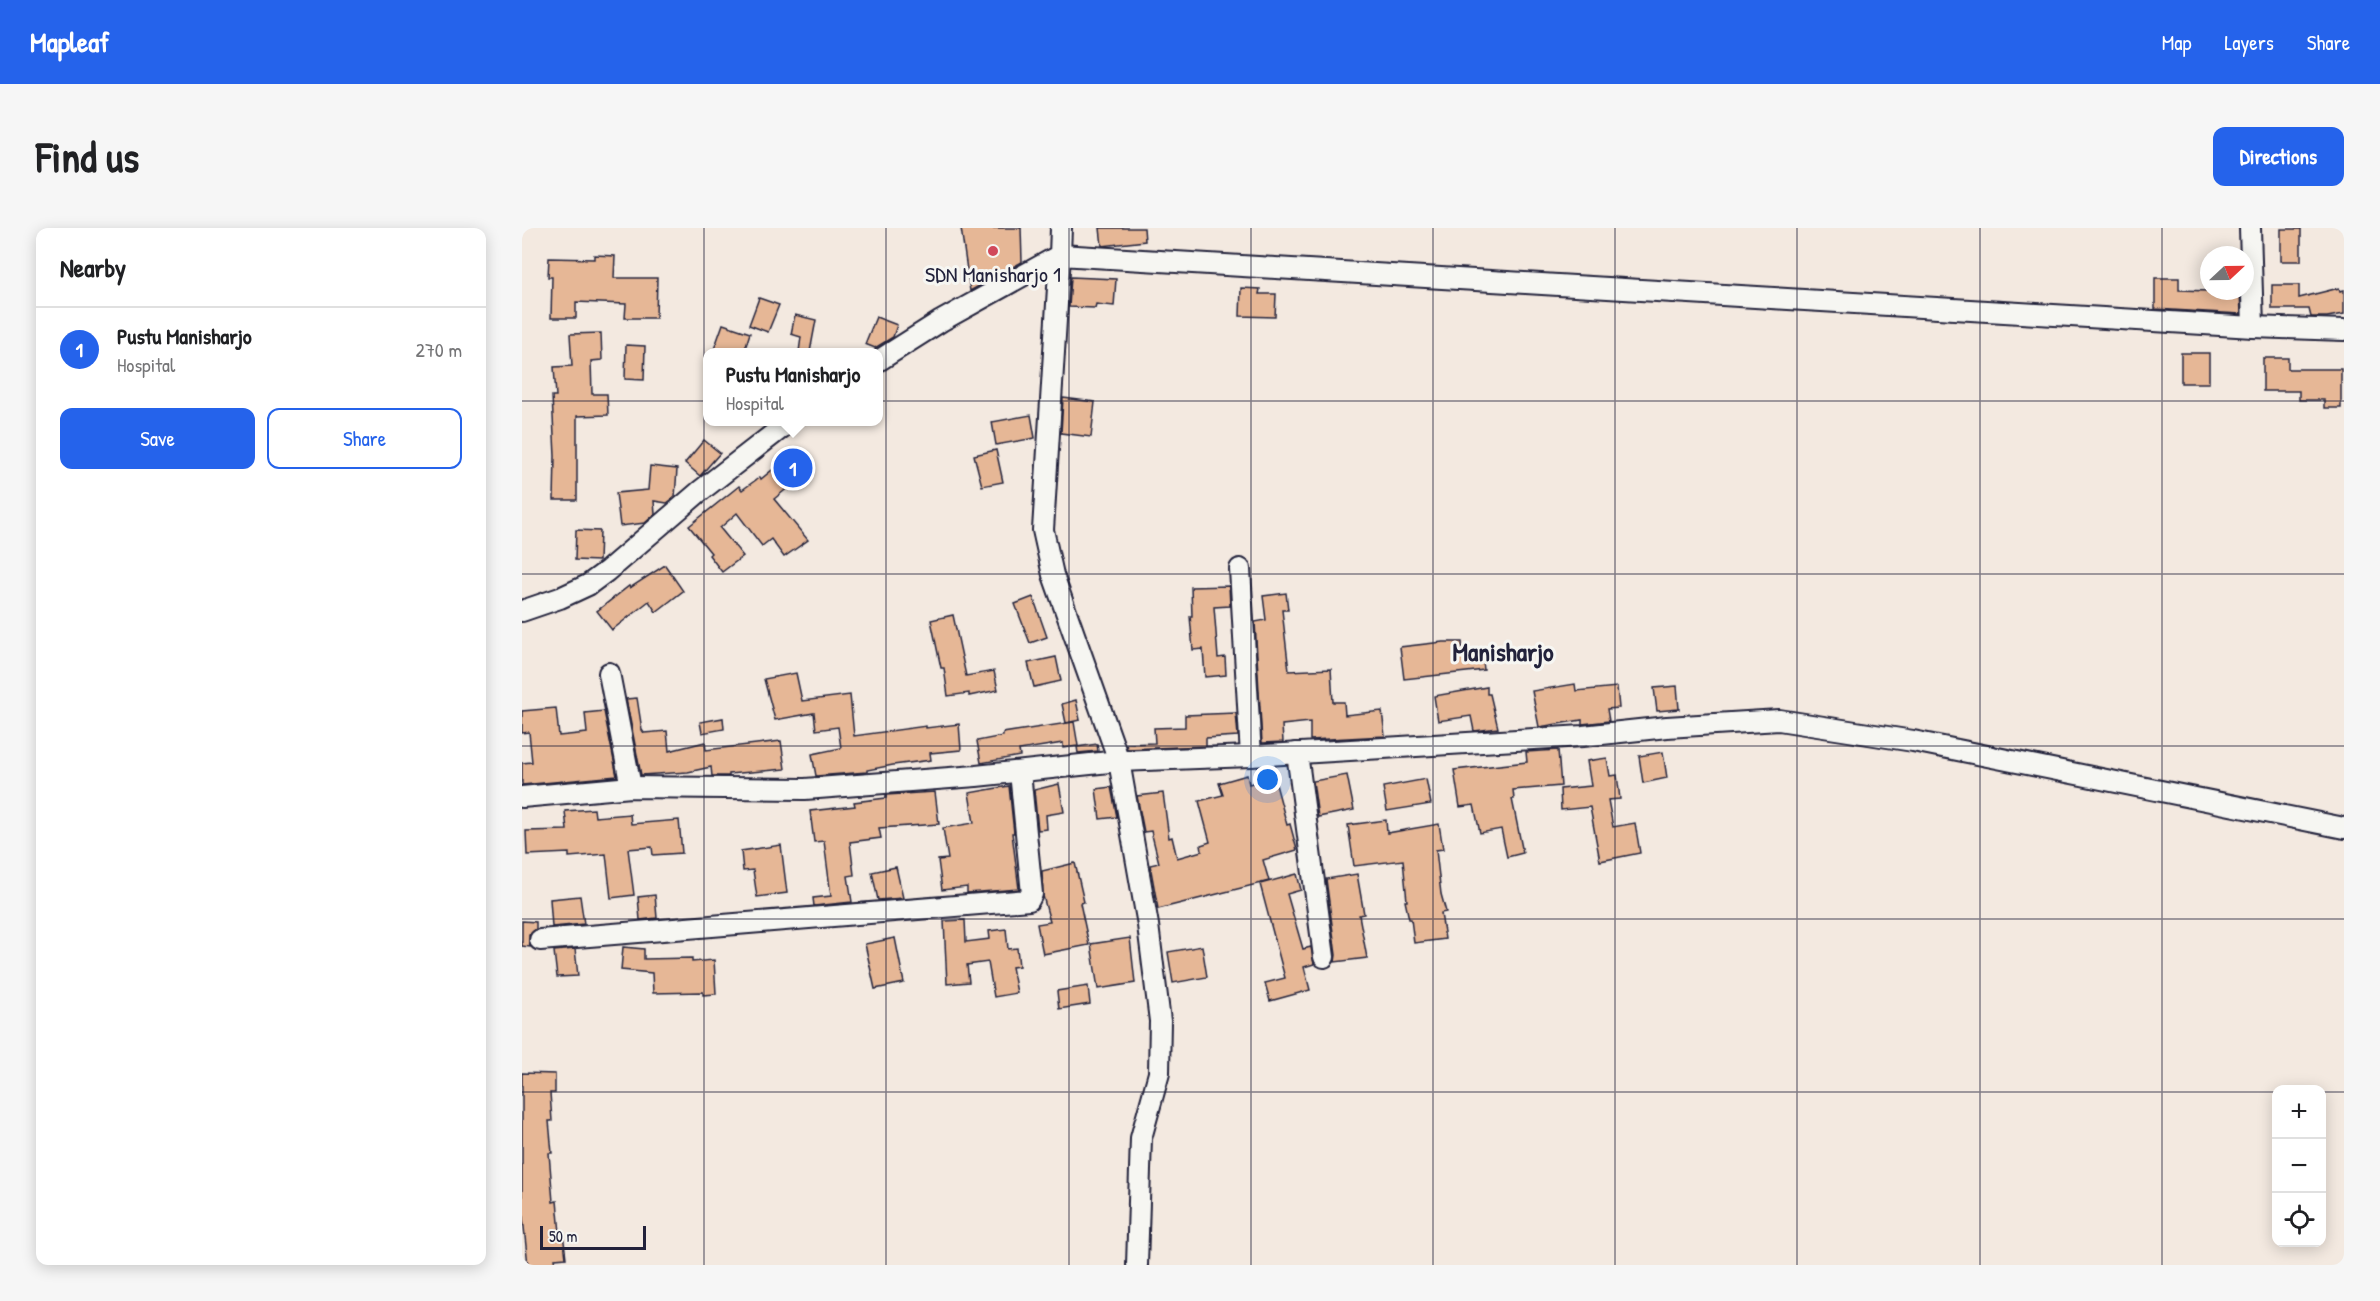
<!DOCTYPE html>
<html lang="en">
<head>
<meta charset="utf-8">
<style>
  body { margin:0; font-family:"Patrick Hand",sans-serif; background:#f6f6f6; color:#202124 }
  .controls { position:absolute; right:18px; bottom:18px; display:grid; overflow:hidden; border-radius:12px; box-shadow:0 3px 15px #0003 }
  .controls button { width:54px; height:54px; display:grid; place-items:center; padding:0; border:0; border-bottom:2px solid #e0e0e0; background:#fff; color:#202124; font:30px sans-serif }
  .compass { position:absolute; left:1678px; top:18px; width:54px; height:54px; border-radius:50%; background:#fff; box-shadow:0 3px 15px #0003; rotate:68deg }
  .scale { position:absolute; left:18px; bottom:15px; width:106px; box-sizing:border-box; padding-left:6px; border:3px solid #22223b; border-top:0; font-size:16px; line-height:21px; white-space:nowrap; color:#22223b; -webkit-text-stroke:4px #f6f6f2; paint-order:stroke }
  .you { position:absolute; left:746px; top:552px; width:21px; height:21px; margin:-15px; border:4px solid #fff; border-radius:50%; background:#1a73e8; box-shadow:0 0 0 9px #1a73e833 }
  .badge { display:grid; place-items:center; width:39px; height:39px; border-radius:50%; background:#2563eb; color:#fff; font-size:20px; font-weight:700 }
  .pin { position:absolute; translate:-50% -50%; border:3px solid #fff; box-shadow:0 2px 6px #0006 }
  .popup { position:absolute; left:181px; top:120px; width:180px; height:78px; box-sizing:border-box; display:grid; place-content:center; border-radius:12px; background:#fff; filter:drop-shadow(0 2px 4px #0005); font-size:20px; white-space:nowrap; color:#757577 }
  .popup b { font-size:22px; color:#202124 }
  .popup::after { content:''; position:absolute; left:50%; top:100%; margin-left:-12px; border:12px solid transparent; border-top-color:#fff }
  .list { margin:0; padding:0; list-style:none }
  h2 { display:flex; justify-content:space-between; align-items:center; height:78px; margin:0; padding:0 24px; font-size:26px }
  h2 small { font-size:20px; font-weight:400; color:#757577 }
  .list li { display:grid; grid-template-columns:39px 1fr auto; gap:18px; align-items:center; box-sizing:border-box; height:84px; padding:0 24px; border-top:2px solid #e0e0e0 }
  .list b { display:block; font-size:22px; white-space:nowrap }
  .list p { margin:0; font-size:20px; white-space:nowrap; color:#757577 }
  .list em { font-size:20px; font-style:normal; color:#757577 }
  .actions { display:flex; gap:12px; padding:18px 24px }
  .actions a { flex:1; padding:14px 0; border:2px solid #2563eb; border-radius:12px; text-align:center; font-size:21px; color:#2563eb }
  .actions .main { background:#2563eb; color:#fff }
  .icon { flex:none; width:33px; height:33px; fill:none; stroke:currentColor; stroke-width:2; stroke-linecap:round; stroke-linejoin:round }
  .map { position:relative; flex:none; width:1822px; height:1037px; overflow:hidden; border-radius:12px }
  header { display:flex; align-items:center; gap:36px; box-sizing:border-box; height:84px; padding:0 30px; background:#2563eb; color:#fff }
  header strong { font-size:28px }
  nav { display:flex; gap:33px; margin-inline-start:auto; font-size:21px }
  .intro { display:flex; align-items:center; justify-content:space-between; box-sizing:border-box; height:144px; padding:0 36px }
  h1 { margin:0; font-size:42px }
  .button { padding:15px 27px; border-radius:12px; background:#2563eb; color:#fff; font-size:21px; font-weight:700 }
  main { display:flex; gap:36px; padding:0 36px }
  aside { flex:1; background:#fff; border-radius:12px; box-shadow:0 3px 15px #0003 }
  .map>svg:first-child { display:block }
</style>
</head>
<body>
<header>
<strong>Mapleaf</strong>
<nav><a>Map</a><a>Layers</a><a>Share</a></nav>
</header>
<div class="intro"><h1>Find us</h1><a class="button">Directions</a></div>
<main>
<aside>
<h2>Nearby<small></small></h2>
<ul class="list">
<li><span class="badge">1</span><div><b>Pustu Manisharjo</b><p>Hospital</p></div><em>270 m</em></li>
</ul>
<div class="actions"><a class="main">Save</a><a>Share</a></div>
</aside>
<div class="map">
<svg width="1822" height="1037" viewBox="0 0 1822 1037">
  <rect width="100%" height="100%" fill="#f3e9e0"/>
  <filter id="ink" filterUnits="userSpaceOnUse"><feTurbulence type="fractalNoise" baseFrequency=".0167" numOctaves="2"/><feDisplacementMap in="SourceGraphic" scale="12" xChannelSelector="R" yChannelSelector="G"/><feConvolveMatrix kernelMatrix="1 2 1 2 8 2 1 2 1" color-interpolation-filters="sRGB"/></filter>
  <g filter="url(#ink)">
    <g fill="#e6b796" stroke="#22223b" stroke-width="1.5">
      <polygon points="439,0 499,0 500,34 448,63"/>
      <polygon points="578,0 622,0 623,13 580,18"/>
      <rect x="1759" y="1" width="20" height="32"/>
      <polygon points="72,27 93,28 92,50 135,50 134,90 103,90 104,76 54,74 54,90 29,90 30,49 26,49 27,30 72,31"/>
      <polygon points="549,49 594,51 592,78 574,76 573,80 547,79"/>
      <polygon points="1633,50 1657,50 1657,62 1718,64 1719,86 1633,81"/>
      <polygon points="1750,57 1777,57 1777,70 1817,60 1818,63 1822,62 1822,86 1805,89 1789,89 1787,81 1750,81"/>
      <polygon points="719,60 738,61 737,66 754,66 753,89 718,88"/>
      <polygon points="237,70 257,77 246,104 227,97"/>
      <polygon points="273,87 294,92 288,124 277,124 279,109 269,106"/>
      <polygon points="354,89 375,97 371,109 353,120 343,116"/>
      <polygon points="201,96 228,105 222,124 191,124"/>
      <polygon points="79,105 80,132 69,133 70,166 85,166 86,187 55,188 55,272 32,272 33,228 30,168 34,168 32,139 50,138 48,106"/>
      <polygon points="104,117 123,118 122,152 103,151"/>
      <rect x="1659" y="125" width="28" height="30"/>
      <polygon points="1741,130 1766,130 1766,141 1819,141 1819,180 1802,180 1802,172 1777,172 1777,163 1741,163"/>
      <polygon points="541,170 573,174 569,209 539,205"/>
      <polygon points="509,187 513,210 474,217 470,194"/>
      <polygon points="182,212 198,225 178,248 163,235"/>
      <polygon points="277,220 292,239 252,271 286,312 262,329 249,311 240,318 215,285 198,300 221,328 200,344 187,327 189,325 167,298 217,258 220,262 238,249 239,251"/>
      <polygon points="474,222 481,254 460,258 452,227"/>
      <polygon points="128,238 155,241 153,269 145,275 132,273 133,286 123,295 98,298 94,265 126,262"/>
      <polygon points="54,302 78,303 77,333 53,332"/>
      <polygon points="143,337 161,363 134,384 127,373 90,402 75,383 107,358 108,360"/>
      <polygon points="707,358 708,378 692,379 696,430 703,429 704,447 683,449 681,421 671,422 668,388 670,388 669,359"/>
      <polygon points="764,365 766,382 760,382 767,443 809,441 811,474 822,474 823,487 860,483 863,508 788,512 788,494 760,497 761,514 740,515 733,394 744,392 741,368"/>
      <polygon points="511,369 525,409 508,415 493,376"/>
      <polygon points="431,387 444,448 472,443 476,462 447,468 447,465 426,468 422,440 419,440 409,392"/>
      <polygon points="921,414 940,414 941,428 960,425 962,442 882,451 878,419"/>
      <polygon points="534,429 539,453 512,459 506,435"/>
      <polygon points="274,445 280,473 328,467 332,508 404,498 404,500 437,496 439,522 408,525 409,532 371,537 345,542 345,544 294,548 290,526 319,520 316,499 294,502 292,485 253,492 242,451"/>
      <polygon points="1053,456 1054,463 1095,459 1097,480 1085,481 1087,493 1060,496 1060,492 1017,499 1010,463"/>
      <polygon points="1155,458 1157,481 1135,483 1132,460"/>
      <polygon points="965,459 965,466 968,466 976,500 952,503 949,488 916,493 912,468"/>
      <polygon points="115,470 120,502 122,505 145,503 147,523 183,514 184,522 259,513 263,541 207,546 207,548 190,548 189,539 166,544 119,547 104,471"/>
      <polygon points="554,472 558,492 544,495 540,476"/>
      <polygon points="34,480 37,508 65,505 63,485 82,483 95,548 0,557 0,535 10,534 7,504 0,505 0,483"/>
      <polygon points="714,485 716,508 684,510 684,518 605,521 604,516 633,515 632,500 663,499 663,487"/>
      <polygon points="201,490 202,501 180,505 178,494"/>
      <polygon points="552,494 556,518 541,520 541,515 497,522 498,528 459,535 455,513 481,508 481,505"/>
      <polygon points="575,516 576,523 556,525 555,519"/>
      <polygon points="1036,522 1039,558 991,562 992,571 990,571 1001,625 985,629 979,601 958,605 952,577 938,579 932,542 1005,534 1004,524"/>
      <polygon points="1141,524 1145,550 1121,555 1117,528"/>
      <polygon points="1085,530 1088,548 1095,547 1098,571 1086,572 1091,599 1113,595 1118,625 1078,633 1068,579 1039,582 1038,561 1069,558 1065,533"/>
      <polygon points="725,547 727,556 752,549 765,597 768,596 775,622 741,632 747,653 636,681 628,637 637,635 629,603 622,604 615,568 641,565 647,610 650,609 655,630 680,623 679,617 688,614 677,573 701,567 697,555"/>
      <polygon points="825,547 832,582 796,589 791,553"/>
      <polygon points="904,551 909,576 865,583 861,559"/>
      <polygon points="537,556 542,584 524,587 525,601 516,602 512,562"/>
      <polygon points="487,558 492,605 490,605 497,661 445,665 445,659 420,662 416,632 426,631 421,600 452,595 447,565"/>
      <polygon points="589,559 595,589 578,591 574,561"/>
      <polygon points="413,564 417,596 357,600 359,610 328,614 332,647 326,648 330,674 292,678 291,670 309,668 302,613 292,614 288,583 333,578 332,574 364,570 364,567"/>
      <polygon points="72,581 73,589 108,586 109,596 157,592 160,625 131,627 130,619 106,621 112,667 89,670 84,626 47,629 47,625 5,627 4,603 45,602 43,583"/>
      <polygon points="864,592 865,605 917,596 921,621 914,622 919,666 924,684 919,685 923,711 892,715 889,691 887,691 883,673 885,673 881,632 832,638 826,597"/>
      <polygon points="259,617 265,665 235,669 231,642 221,643 219,623"/>
      <polygon points="553,635 562,674 558,675 567,717 521,726 515,696 528,694 521,668 520,643"/>
      <polygon points="374,639 381,670 356,672 350,644"/>
      <polygon points="775,646 779,662 765,666 781,721 789,719 792,736 782,739 788,762 748,773 743,755 763,750 738,656"/>
      <polygon points="835,646 842,686 837,687 845,730 813,734 814,727 804,651"/>
      <polygon points="133,667 135,690 118,692 116,669"/>
      <polygon points="58,668 62,696 30,699 28,671"/>
      <polygon points="443,692 444,714 468,711 467,703 484,701 486,721 495,720 497,738 490,739 495,765 472,769 466,734 445,737 447,754 425,756 422,693"/>
      <polygon points="0,693 14,694 14,701 7,707 8,719 0,718"/>
      <polygon points="373,710 382,755 353,761 343,716"/>
      <polygon points="608,710 613,755 576,761 569,716"/>
      <polygon points="680,718 685,749 651,755 646,724"/>
      <polygon points="101,719 122,721 122,731 170,730 170,734 192,732 194,766 181,767 181,764 131,765 130,745 99,742"/>
      <polygon points="53,721 56,748 35,749 32,723"/>
      <polygon points="566,758 568,776 537,781 535,763"/>
      <polygon points="0,845 33,846 33,865 28,865 30,893 27,893 30,925 27,925 31,974 35,973 38,1005 41,1005 44,1030 33,1031 34,1037 6,1037 0,980"/>
    </g>
    <g fill="none" stroke-linecap="round" stroke-linejoin="round">
      <g stroke="#22223b" stroke-width="24">
        <g id="minor">
          <polyline points="1728,0 1731,99"/>
          <polyline points="356,133 419,93 538,27 539,0"/>
          <polyline points="718,341 729,528"/>
          <polyline points="0,383 38,370 66,357 85,343 177,264 267,194"/>
          <polyline points="87,445 109,559"/>
          <polyline points="775,525 802,729"/>
          <polyline points="0,569 109,559 283,561 454,548 597,533 729,528 1061,508 1145,499 1257,492 1391,513 1822,600"/>
          <polyline points="18,712 507,672 510,666 498,544"/>
          <polyline points="615,1037 619,910 637,845 638,793 626,697 597,533 531,347 521,302 538,27 1731,99 1822,102"/>
        </g>
      </g>
      <use href="#minor" stroke="#f6f6f2" stroke-width="20"/>
    </g>
  </g>
  <path fill="none" stroke="#22223b" stroke-width="1.5" stroke-opacity="0.55" d="M 182,0 L 182,1037M 364,0 L 364,1037M 547,0 L 547,1037M 729,0 L 729,1037M 911,0 L 911,1037M 1093,0 L 1093,1037M 1275,0 L 1275,1037M 1458,0 L 1458,1037M 1640,0 L 1640,1037M 0,173 L 1822,173M 0,346 L 1822,346M 0,518 L 1822,518M 0,691 L 1822,691M 0,864 L 1754,864M 1800,864 L 1822,864"/>
  <circle fill="#d1495b" stroke="#f6f6f2" stroke-width="2" cx="471" cy="23" r="6"/>
  <g text-anchor="middle" dominant-baseline="central" stroke-width="6" stroke-linejoin="round" paint-order="stroke">
    <g font-size="22" fill="#22223b" stroke="#f6f6f2">
      <text x="471" y="46">SDN Manisharjo 1</text>
    </g>
    <g font-size="26" font-weight="bold" fill="#22223b" stroke="#f6f6f2">
      <text x="981" y="423">Manisharjo</text>
    </g>
  </g>
</svg>
<div class="controls">
<button>+</button>
<button>−</button>
<button><svg class="icon" aria-label="locate" viewBox="0 0 24 24"><circle cx="12" cy="12" r="6"/><path d="M12 2v4M12 18v4M2 12h4M18 12h4"/></svg></button>
</div>
<svg class="compass" viewBox="-18 -18 36 36"><path d="M0-13l5 13h-10z" fill="#e53935"/><path d="M0 13l5-13h-10z" fill="#757577"/></svg>
<div class="scale">50 m</div>
<div class="you"></div>
<div class="pin badge" style="left:271px;top:240px">1</div>
<div class="popup"><b>Pustu Manisharjo</b>Hospital</div>
</div>
</main>
</body>
</html>
